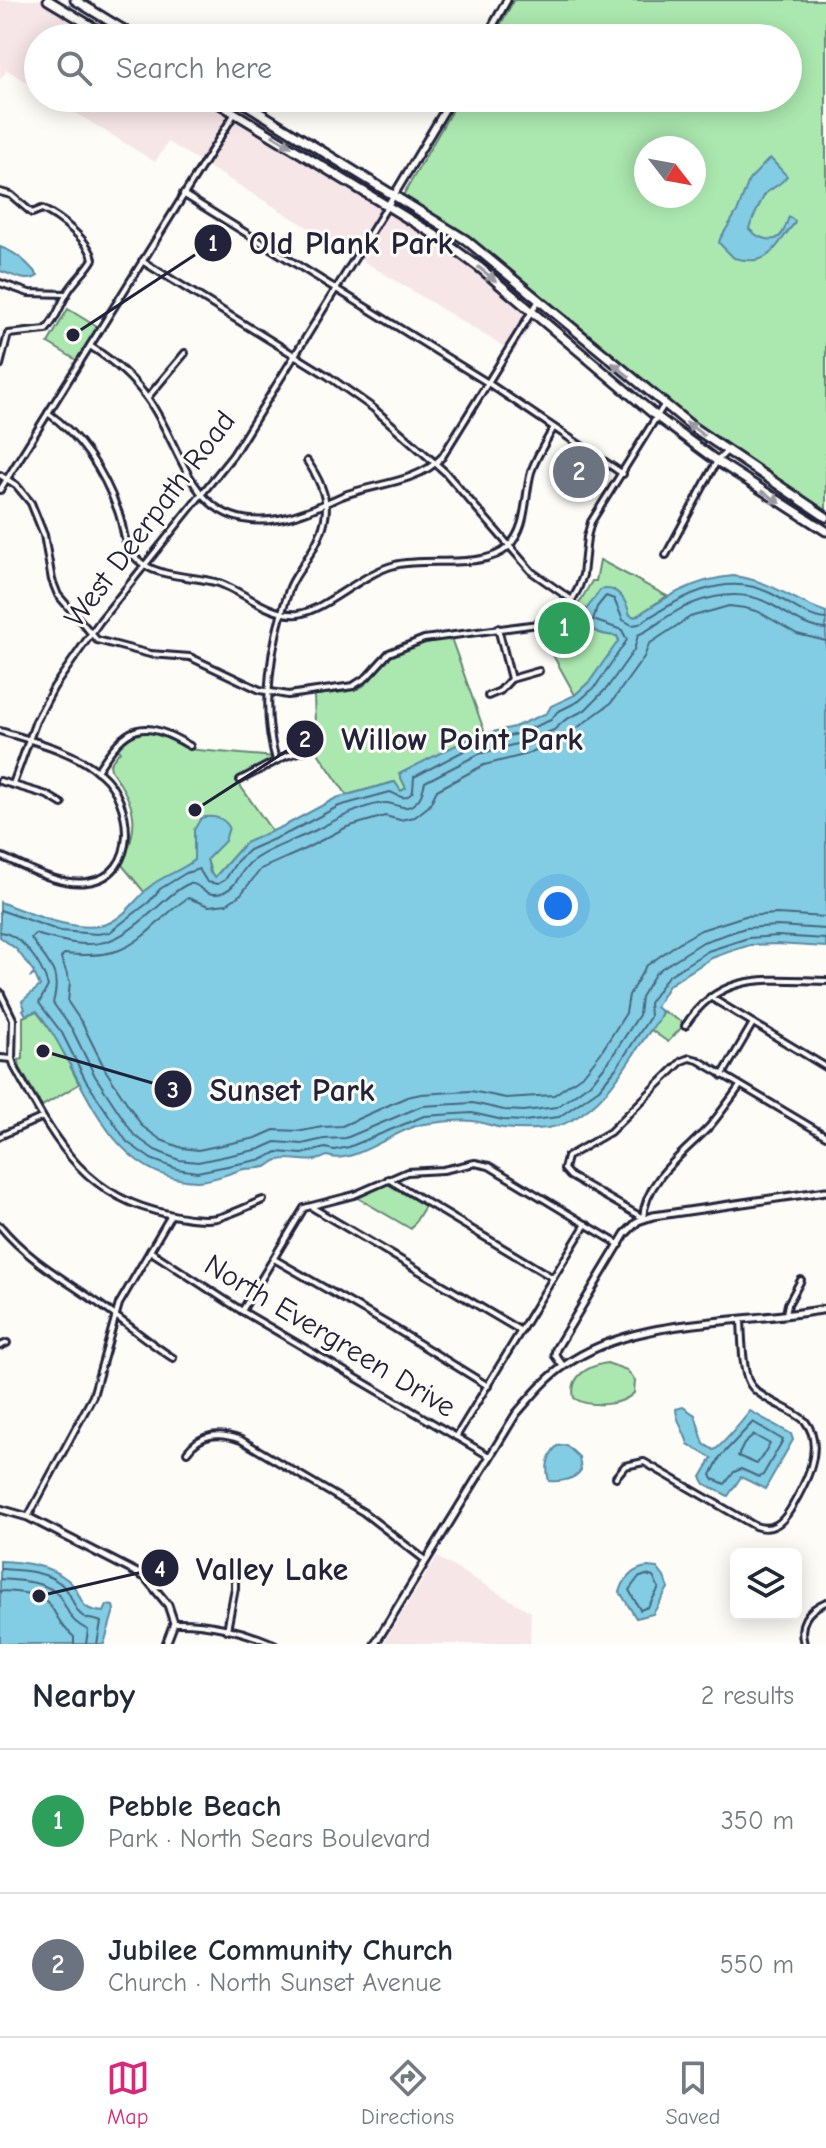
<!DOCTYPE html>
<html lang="en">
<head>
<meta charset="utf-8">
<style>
  body { margin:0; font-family:"Comic Neue",sans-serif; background:#f2f2f3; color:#1f2937 }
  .controls { position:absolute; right:24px; bottom:24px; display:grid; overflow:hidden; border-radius:12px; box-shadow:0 4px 20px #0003 }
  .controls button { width:72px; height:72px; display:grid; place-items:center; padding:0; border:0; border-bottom:2px solid #e0e1e3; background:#fff; color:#1f2937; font:40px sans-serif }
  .compass { position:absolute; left:634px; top:136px; width:72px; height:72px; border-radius:50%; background:#fff; box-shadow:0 4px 20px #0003; rotate:121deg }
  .you { position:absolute; left:558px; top:906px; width:28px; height:28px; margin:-20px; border:6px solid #fff; border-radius:50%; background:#1a73e8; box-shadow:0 0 0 12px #1a73e833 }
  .badge { display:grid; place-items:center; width:52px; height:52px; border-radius:50%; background:#db2777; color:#fff; font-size:26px; font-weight:700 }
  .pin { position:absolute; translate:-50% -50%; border:4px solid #fff; box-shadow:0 2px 8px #0006 }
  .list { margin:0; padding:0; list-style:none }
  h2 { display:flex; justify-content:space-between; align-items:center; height:104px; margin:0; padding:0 32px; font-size:34px }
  h2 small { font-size:26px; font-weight:400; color:#747a83 }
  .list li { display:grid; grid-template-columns:52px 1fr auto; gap:24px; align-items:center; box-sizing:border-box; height:144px; padding:0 32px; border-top:2px solid #e0e1e3 }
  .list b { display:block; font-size:30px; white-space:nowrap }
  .list p { margin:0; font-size:26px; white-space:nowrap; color:#747a83 }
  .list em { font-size:26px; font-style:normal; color:#747a83 }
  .icon { flex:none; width:44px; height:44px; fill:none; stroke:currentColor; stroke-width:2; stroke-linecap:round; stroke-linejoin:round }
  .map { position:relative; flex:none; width:826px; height:1644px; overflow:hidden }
  .search { position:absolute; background:#fff; box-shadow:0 4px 20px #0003; left:24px; right:24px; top:24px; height:88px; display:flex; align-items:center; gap:20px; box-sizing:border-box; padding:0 28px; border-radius:44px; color:#747a83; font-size:30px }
  .sheet { height:392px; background:#fff }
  nav { display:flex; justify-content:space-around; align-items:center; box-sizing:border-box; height:112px; border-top:2px solid #e0e1e3; background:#fff; font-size:22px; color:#747a83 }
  nav a { display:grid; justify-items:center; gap:4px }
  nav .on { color:#db2777 }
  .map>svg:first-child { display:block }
</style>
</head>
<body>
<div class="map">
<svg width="826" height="1644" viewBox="0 0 826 1644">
  <rect width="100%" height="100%" fill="#fdfcf7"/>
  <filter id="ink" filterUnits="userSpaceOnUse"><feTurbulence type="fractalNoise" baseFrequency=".0125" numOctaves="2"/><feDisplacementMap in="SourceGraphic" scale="16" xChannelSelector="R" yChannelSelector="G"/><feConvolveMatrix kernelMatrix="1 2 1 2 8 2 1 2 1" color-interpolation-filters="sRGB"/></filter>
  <g filter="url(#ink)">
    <g fill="#f7e6e8">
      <polygon points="0,0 43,0 106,38 38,38 38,89 7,70 0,80"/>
      <polygon points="52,98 206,98 379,205 477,271 536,317 514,353 168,142 155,162"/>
      <polygon points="437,1557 531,1612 530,1644 383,1644"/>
    </g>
    <g fill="#abe8af" stroke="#668575" stroke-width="2" fill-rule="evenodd">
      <path d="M 514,0 L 826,0 L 826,513 L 658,400 L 575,324 L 488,252 L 401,199 L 459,98 L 788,98 L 788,38 L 493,38 ZM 646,148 L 694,148 L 694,196 L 646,196 Z"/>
      <polygon points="68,309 99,328 78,361 48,343"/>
      <path d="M 600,560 L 667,596 L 635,617 L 630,615 L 623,599 L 614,590 C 593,601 587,600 586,626 L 591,630 L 617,636 L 619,641 L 590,681 L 575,695 L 538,628 L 555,622 L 560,627 L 563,624 L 560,620 L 574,603 L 578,605 L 592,581 L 596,581 Z"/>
      <path d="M 451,638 L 485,733 L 400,774 L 406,788 L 401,791 L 394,782 L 347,795 L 316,750 L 314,695 C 328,693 346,694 359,688 C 370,684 376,669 385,661 C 404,646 428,642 451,638 Z"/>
      <path d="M 145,731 L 161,733 L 187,749 L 274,757 L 274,760 L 237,781 L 272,831 L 245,843 L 215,877 L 212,876 L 207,859 L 214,852 L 195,858 L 190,864 L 148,888 L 145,893 L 122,865 C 140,822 137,808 111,770 L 110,764 L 120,751 L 116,747 L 128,737 Z"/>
      <polygon points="36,1011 56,1037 79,1084 42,1106 20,1068 19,1060 23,1059 23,1017"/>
      <polygon points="663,1011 683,1023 683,1026 668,1042 651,1030"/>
      <polygon points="387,1184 425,1206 411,1229 358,1198"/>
      <path d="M 607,1363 L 627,1370 L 635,1381 L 634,1393 C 621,1406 589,1408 574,1398 C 569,1376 588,1366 607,1363 Z"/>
    </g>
    <g fill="#82cde3" stroke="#5c89a0" stroke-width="2">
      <path d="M 770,158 L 787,176 C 781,185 774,186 766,193 C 764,195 749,226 749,229 C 758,238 777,247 784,230 C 786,226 787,221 789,217 L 795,221 L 794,224 C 775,245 772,268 734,258 L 719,243 L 720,239 L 738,210 L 749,180 Z"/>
      <path d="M 0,247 C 16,252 28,263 38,276 C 26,284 12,274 0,271 Z"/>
      <path d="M 733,576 C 774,581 790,600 826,612 L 826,947 L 776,944 L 750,945 L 728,952 L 712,958 L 669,985 L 656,1007 L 662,1012 L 658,1021 C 627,1057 615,1097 570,1121 C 553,1131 521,1130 503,1128 C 493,1127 483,1122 473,1121 C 458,1119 439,1122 424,1124 C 396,1128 354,1166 327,1156 C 309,1166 295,1156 279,1160 C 275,1160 272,1164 268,1166 C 261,1169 252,1168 244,1169 C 229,1173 213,1181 197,1181 C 103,1179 84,1070 37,1011 L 26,1015 L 23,1010 L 25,1009 L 22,1001 L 40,986 L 35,975 L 31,976 L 34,972 L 16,949 L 0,937 L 0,902 C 27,912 80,936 109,923 C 129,914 139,893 156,882 C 168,874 184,869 194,860 L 194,830 L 201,818 C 211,815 224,817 229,827 L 225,841 L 207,859 L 210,873 L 215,877 L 245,843 L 286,825 L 336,798 L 395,782 L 401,791 L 406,788 L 399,774 L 472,737 L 514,727 L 547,713 L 551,706 L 575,695 L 590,681 L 619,640 L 617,636 C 601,635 586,631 583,614 L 600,590 C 618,585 626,600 630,615 L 635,617 C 666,597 695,579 733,576 Z"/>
      <path d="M 683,1407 L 695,1415 L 704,1444 L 714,1450 C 721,1447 744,1419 750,1411 L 791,1434 L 793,1440 L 765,1489 L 741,1477 L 728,1496 L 705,1484 L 701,1477 L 712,1458 L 688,1444 C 685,1432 676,1421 676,1409 Z"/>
      <path d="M 566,1445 L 579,1457 L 581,1470 C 575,1480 560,1482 549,1481 C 545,1467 547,1456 557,1446 Z"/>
      <path d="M 0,1561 C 23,1562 50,1565 68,1580 C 86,1595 74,1610 104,1612 L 107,1605 L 113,1606 L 114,1610 L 104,1644 L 0,1644 Z"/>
      <path d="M 647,1567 L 657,1568 L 664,1577 L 668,1588 L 653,1614 L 636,1618 L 620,1592 C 624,1579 633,1569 647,1567 Z"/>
    </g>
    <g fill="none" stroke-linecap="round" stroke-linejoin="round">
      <g stroke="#48667e" stroke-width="2">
        <path d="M 826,629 C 802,628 785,610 764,601 C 734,588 697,598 670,615 C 659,622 650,630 638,635 L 634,650 L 607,688 L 585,710 L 565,720 L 554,730 L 520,743 L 479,754 L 425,782 C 423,789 422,798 415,803 C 404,812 398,804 387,803 C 370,802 333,821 318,829 C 297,840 270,847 252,861 C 240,870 238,886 224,892 C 204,901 199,878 186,885 C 171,893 165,901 153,911 C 109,950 92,950 35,934 L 31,938 C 48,965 62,969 53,1003 L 72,1029 L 95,1076 L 134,1135 L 155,1150 L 179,1160 L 198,1162 L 260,1149 L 276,1142 L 302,1144 L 324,1139 L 346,1138 L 422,1106 L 473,1103 L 504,1110 L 524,1111 L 557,1107 L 592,1082 L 609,1061 L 639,1015 L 641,997 L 655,974 L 662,968 L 703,942 L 745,928 L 777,926 L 826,929"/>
        <path d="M 826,641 L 797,634 L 759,612 L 745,608 L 729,606 L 690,617 L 649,644 L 644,657 L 611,703 L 562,739 L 524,755 L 484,765 L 437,790 L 429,806 L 415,817 L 400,820 L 385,816 L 347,827 L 299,852 L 261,869 L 241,894 L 227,904 L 209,906 L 188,898 C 178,904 172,910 163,918 C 128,952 113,958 64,954 L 61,958 L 70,982 L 68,1002 L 82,1023 L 106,1071 L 142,1126 L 161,1140 L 182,1148 L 198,1150 L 256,1138 L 274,1130 L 302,1131 L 322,1127 L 342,1126 L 407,1097 L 421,1094 L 471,1091 L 506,1098 L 554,1095 L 584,1074 L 600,1054 L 626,1013 L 629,995 L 646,966 L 680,942 L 701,930 L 745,916 L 777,914 L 826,917"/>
        <path d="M 0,910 L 60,931 L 97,934 L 110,932 L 149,902 L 160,889 L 186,873 L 199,869 L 207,882 L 218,884 L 225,880 L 237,861 L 249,850 L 290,832 L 339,806 L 390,792 C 399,795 405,803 413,791 L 414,777 L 475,745 L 517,734 L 551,720 L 557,712 L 579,701 L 595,687 L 627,640 L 622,630 L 593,620 L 597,607 L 606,596 L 614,599 L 623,620 L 632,625 L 639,624 C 677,599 724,570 770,593 C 789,602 805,617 826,619"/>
        <path d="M 0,932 C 23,935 42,965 48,986 L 39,1003 L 62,1033 L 86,1081 L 127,1142 L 151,1159 L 177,1169 L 197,1172 L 263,1159 L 277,1152 L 302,1154 L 325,1148 L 334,1150 L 349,1147 L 424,1116 L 472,1113 L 503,1120 L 524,1121 L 559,1117 L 599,1089 L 617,1067 L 650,1017 L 649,1003 L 668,976 L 708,951 L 748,938 L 777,936 L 826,939"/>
        <polygon points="753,1422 783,1440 763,1475 759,1477 741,1469 734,1472 725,1484 713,1479 711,1475 720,1457"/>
        <polygon points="754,1435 770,1444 757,1464 738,1456 744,1444"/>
        <path d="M 0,1569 C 21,1570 52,1571 66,1589 C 74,1599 74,1615 89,1619 C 93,1620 97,1620 101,1622 L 97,1644"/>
        <polygon points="646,1575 653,1577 659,1588 648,1607 640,1610 629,1590 638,1578"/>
        <path d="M 0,1579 C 18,1580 49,1581 60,1597 C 70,1613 68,1620 88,1630 L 86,1644"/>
        <path d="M 0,1591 C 14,1592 41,1592 50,1605 C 59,1619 60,1625 74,1637 L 74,1644"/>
      </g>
      <g stroke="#22223b" stroke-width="10">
        <g id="minor">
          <path d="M 0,192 L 11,195 L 32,213 L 42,209 C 59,217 89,240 93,259 C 87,270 76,279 69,290 C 60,304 58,317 46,330 L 8,334 L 0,365"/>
          <polyline points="183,194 488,383 623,474"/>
          <polyline points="142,261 328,376 373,408 445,472 532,572 572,600"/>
          <polyline points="0,283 29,293 66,294"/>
          <path d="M 90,346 C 112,360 133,378 148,399 C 186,453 191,533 279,519 C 302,515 321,505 342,496 C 375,483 416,484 442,457 L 539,300"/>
          <polyline points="148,397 185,353"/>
          <path d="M 48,413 C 82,437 104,472 118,511 C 126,532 121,549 143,564 C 163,578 196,576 219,583 C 244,592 271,617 298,614 C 326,610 362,573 395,565 C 426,557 485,570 508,547 C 528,527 524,497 531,472 C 536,457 545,443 553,429"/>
          <polyline points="0,475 16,485 31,503 44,535 52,580 58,595 97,640 150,654 190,657 260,690 288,695 353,686 367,677 389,653 424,639 538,624 552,620 572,600 578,589 583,575 587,537 591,522 664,405"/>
          <polyline points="0,490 235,113"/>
          <polyline points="666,555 717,461 726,452"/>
          <polyline points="511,679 539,671"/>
          <polyline points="488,696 500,691 511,679 498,628"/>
          <path d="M 0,731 C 33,741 75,751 101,774 C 133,801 140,876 87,882 C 57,886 27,867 0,856"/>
          <path d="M 276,760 C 260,708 271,641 289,590 C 293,578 302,568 308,557 C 332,520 332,497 307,461"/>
          <path d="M 97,771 C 127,725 141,717 190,746"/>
          <polyline points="240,780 286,756 309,749"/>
          <polyline points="0,781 47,795 62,804"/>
          <polyline points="13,784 36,721 54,687 100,621 233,455 388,205"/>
          <path d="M 0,992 L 13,1019 L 12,1059 L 15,1068 C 54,1138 82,1197 168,1214 C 183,1217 202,1221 217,1218 C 233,1214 248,1206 263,1200"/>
          <polyline points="710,997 826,1067"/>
          <path d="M 685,1026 C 720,970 769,980 826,981"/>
          <polyline points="0,1058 12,1059"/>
          <polyline points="722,1076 753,1023"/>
          <path d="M 740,1086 C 730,1100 720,1114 709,1127 C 684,1153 645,1180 643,1218 L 570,1176 L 564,1169 L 567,1157 L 610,1132 L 682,1061 L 690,1058 L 698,1060 L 826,1136"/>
          <polyline points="0,1136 41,1118"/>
          <polyline points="388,1179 553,1278"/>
          <polyline points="313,1208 521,1331"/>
          <path d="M 0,1226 C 29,1261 66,1280 102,1306 C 126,1323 148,1342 173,1358"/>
          <polyline points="150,1251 242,1311 489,1456"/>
          <polyline points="274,1259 394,1328 488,1386"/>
          <polyline points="242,1311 304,1208 354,1195 407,1172 443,1170 475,1163 489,1166 620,1245"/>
          <polyline points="786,1314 788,1304 801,1280"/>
          <polyline points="0,1346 7,1343"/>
          <polyline points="456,1437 586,1224"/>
          <path d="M 187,1452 C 201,1433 219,1432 241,1440 L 363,1512 L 425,1560"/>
          <path d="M 616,1477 L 625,1466 L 644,1462 L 755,1526 C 772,1532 782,1523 790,1510 C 805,1485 826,1447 805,1421 C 796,1413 784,1408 773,1402 C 765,1397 754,1392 749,1382 C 742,1369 742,1336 741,1321"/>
          <polyline points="28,1517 93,1396 119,1304 171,1215"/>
          <path d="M 174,1623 C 207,1622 244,1631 274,1644"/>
          <polyline points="227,1630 235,1588 235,1566"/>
          <path d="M 804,1644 C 798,1624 807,1610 826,1602"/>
        </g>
      </g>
      <g stroke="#22223b" stroke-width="11">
        <g id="tertiary">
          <polyline points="486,38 507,0"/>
          <polyline points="388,205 452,98"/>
          <polyline points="563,1366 555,1355 556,1349 625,1234 638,1221 653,1216 826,1191"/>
          <polyline points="0,1509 28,1517 145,1577 168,1605 174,1623 166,1644"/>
          <path d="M 375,1644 L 516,1414 C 531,1397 545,1379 564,1366 C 635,1315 742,1325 826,1309"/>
        </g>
      </g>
      <g stroke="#22223b" stroke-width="13">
        <g id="primary">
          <polyline points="48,0 111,38"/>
          <polyline points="75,0 137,38"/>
          <polyline points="210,98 435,235 479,267 656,416 717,461 826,531"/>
          <polyline points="236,98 466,240 694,428 826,517"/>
        </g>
      </g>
      <use href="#minor" stroke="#fdfcf7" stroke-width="4"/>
      <use href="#tertiary" stroke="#fdfcf7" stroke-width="5"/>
      <use href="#primary" stroke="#fdfcf7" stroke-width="7"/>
    </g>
    <defs><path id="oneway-solid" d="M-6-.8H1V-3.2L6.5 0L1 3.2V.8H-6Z" transform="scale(2)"/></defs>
    <g fill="#9a9aa2">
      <use href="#oneway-solid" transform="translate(282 141) rotate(31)"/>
      <use href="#oneway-solid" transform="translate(487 274) rotate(39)"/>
      <use href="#oneway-solid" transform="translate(621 370) rotate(-141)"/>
      <use href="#oneway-solid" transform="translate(695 429) rotate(-143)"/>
      <use href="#oneway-solid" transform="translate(771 497) rotate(32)"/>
    </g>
  </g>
  <g text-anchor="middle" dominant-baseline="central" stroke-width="6" stroke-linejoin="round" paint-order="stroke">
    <g font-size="30" fill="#22223b" stroke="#fdfcf7">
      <text transform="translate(150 519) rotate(-53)">West Deerpath Road</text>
      <text transform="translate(330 1336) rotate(31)">North Evergreen Drive</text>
    </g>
  </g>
  <path fill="none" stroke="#22223b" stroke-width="3" d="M73 335L213 243M195 810L305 739M43 1051L173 1089M39 1596L160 1568"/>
  <g fill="#22223b" stroke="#fdfcf7" stroke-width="3">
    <circle cx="73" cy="335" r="8"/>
    <circle cx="195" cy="810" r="8"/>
    <circle cx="43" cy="1051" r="8"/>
    <circle cx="39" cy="1596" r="8"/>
    <circle cx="213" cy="243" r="20"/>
    <circle cx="305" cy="739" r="20"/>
    <circle cx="173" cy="1089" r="20"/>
    <circle cx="160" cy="1568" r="20"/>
  </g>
  <g font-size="24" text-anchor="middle" font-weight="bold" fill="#fff">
    <text x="213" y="251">1</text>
    <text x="305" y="747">2</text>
    <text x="173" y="1098">3</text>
    <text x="160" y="1577">4</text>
  </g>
  <g font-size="32" text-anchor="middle" font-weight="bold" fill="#22223b" stroke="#fdfcf7" stroke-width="6" stroke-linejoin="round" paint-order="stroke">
    <text x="351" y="254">Old Plank Park</text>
    <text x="462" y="750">Willow Point Park</text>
    <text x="292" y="1101">Sunset Park</text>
    <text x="272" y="1580">Valley Lake</text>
  </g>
</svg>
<div class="controls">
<button><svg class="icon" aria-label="layers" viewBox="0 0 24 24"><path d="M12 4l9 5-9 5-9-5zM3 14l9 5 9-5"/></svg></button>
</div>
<svg class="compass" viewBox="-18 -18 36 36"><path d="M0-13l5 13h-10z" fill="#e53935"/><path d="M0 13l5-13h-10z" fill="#747a83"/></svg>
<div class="you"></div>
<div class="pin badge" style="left:564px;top:628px;background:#2e9e5b">1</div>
<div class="pin badge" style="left:579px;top:472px;background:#6b7280">2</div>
<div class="search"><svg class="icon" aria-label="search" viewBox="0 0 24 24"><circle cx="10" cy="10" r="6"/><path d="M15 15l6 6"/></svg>Search here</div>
</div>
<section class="sheet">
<h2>Nearby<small>2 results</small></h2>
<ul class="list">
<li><span class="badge" style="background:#2e9e5b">1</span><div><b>Pebble Beach</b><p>Park · North Sears Boulevard</p></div><em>350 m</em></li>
<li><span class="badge" style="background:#6b7280">2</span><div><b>Jubilee Community Church</b><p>Church · North Sunset Avenue</p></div><em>550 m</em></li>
</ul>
</section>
<nav>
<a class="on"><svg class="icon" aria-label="map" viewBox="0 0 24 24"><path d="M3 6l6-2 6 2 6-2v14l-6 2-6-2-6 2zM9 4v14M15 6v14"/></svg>Map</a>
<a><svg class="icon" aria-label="directions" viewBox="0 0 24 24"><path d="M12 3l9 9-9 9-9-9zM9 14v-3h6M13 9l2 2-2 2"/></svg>Directions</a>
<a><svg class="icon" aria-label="saved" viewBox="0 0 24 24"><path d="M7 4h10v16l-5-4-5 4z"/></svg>Saved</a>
</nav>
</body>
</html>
